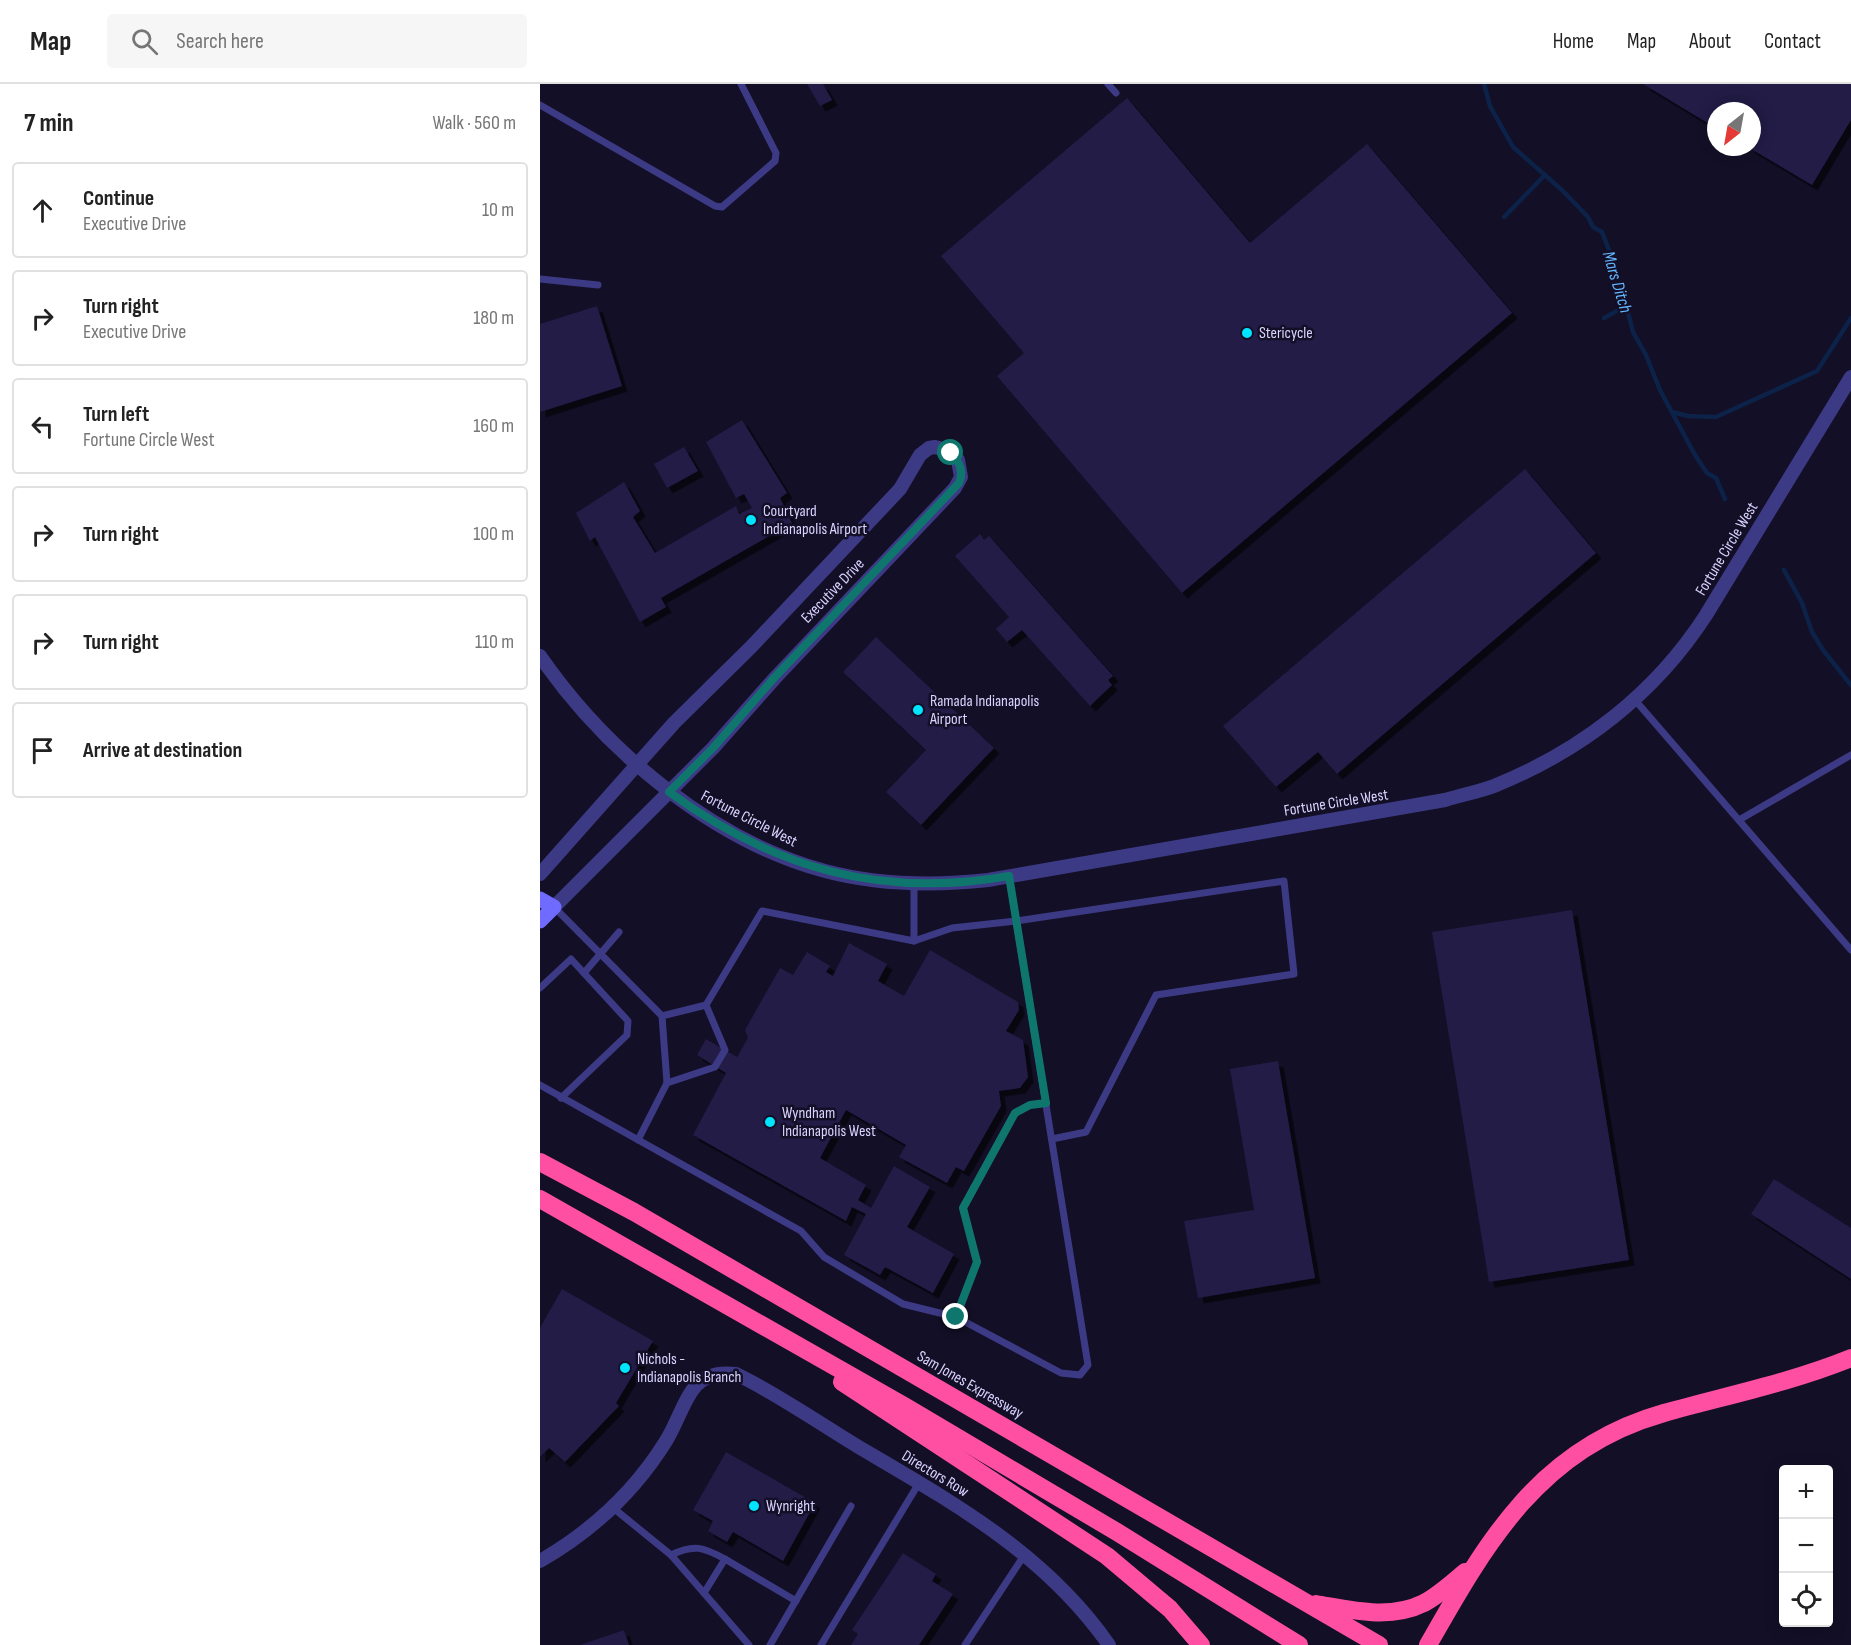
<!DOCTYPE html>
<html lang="en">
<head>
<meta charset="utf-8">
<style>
  body { margin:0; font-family:"Sofia Sans Condensed",sans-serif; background:#f6f6f6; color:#222 }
  .controls { position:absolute; right:18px; bottom:18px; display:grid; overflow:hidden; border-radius:6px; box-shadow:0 3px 15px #0003 }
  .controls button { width:54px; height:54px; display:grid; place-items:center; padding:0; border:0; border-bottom:2px solid #e0e0e0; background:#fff; color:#222; font:30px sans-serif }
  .compass { position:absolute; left:1167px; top:18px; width:54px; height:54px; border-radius:50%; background:#fff; box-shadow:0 3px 15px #0003; rotate:211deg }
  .stop { position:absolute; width:18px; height:18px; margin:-14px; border:4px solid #0f766e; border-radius:50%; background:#fff }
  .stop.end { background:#0f766e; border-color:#fff; box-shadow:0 2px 6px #0008 }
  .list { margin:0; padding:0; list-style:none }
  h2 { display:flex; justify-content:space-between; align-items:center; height:78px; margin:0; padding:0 24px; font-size:26px }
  h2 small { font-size:20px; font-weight:400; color:#767676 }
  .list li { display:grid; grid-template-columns:39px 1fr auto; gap:18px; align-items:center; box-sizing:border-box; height:96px; margin:0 12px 12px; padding:0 12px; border:2px solid #e0e0e0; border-radius:6px }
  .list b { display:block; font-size:22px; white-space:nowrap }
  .list p { margin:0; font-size:20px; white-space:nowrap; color:#767676 }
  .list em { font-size:20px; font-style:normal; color:#767676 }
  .icon { flex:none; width:33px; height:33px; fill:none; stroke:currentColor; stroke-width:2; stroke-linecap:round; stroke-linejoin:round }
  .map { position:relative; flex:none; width:1311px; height:1561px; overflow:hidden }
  header { display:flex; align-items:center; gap:36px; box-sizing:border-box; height:84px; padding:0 30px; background:#fff; border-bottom:2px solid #e0e0e0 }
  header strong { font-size:28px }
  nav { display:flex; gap:33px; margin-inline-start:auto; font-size:21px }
  .search { width:420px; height:54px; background:#f6f6f6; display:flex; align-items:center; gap:15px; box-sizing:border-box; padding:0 21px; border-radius:6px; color:#767676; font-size:22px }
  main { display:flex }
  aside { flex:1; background:#fff }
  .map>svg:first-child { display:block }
</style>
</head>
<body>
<header>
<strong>Map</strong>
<div class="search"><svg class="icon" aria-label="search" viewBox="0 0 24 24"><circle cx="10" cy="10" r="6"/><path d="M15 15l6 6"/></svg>Search here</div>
<nav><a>Home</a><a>Map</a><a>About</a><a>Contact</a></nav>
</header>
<main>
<aside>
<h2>7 min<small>Walk · 560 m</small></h2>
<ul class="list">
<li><svg class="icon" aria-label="ahead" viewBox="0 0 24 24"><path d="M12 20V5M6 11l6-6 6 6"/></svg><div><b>Continue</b><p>Executive Drive</p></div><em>10 m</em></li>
<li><svg class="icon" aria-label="right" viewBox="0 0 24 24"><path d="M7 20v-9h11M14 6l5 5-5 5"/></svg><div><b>Turn right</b><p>Executive Drive</p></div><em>180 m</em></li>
<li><svg class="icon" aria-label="left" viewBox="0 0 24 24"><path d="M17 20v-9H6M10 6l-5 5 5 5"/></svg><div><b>Turn left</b><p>Fortune Circle West</p></div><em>160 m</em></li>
<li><svg class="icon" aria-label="right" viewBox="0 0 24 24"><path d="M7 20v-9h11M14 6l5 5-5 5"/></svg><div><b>Turn right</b></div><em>100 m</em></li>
<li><svg class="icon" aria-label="right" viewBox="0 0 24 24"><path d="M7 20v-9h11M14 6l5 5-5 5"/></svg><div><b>Turn right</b></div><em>110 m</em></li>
<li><svg class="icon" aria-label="arrive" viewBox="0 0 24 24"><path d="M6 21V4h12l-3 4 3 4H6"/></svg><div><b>Arrive at destination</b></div></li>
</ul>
</aside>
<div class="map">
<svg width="1311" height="1561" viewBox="0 0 1311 1561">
  <defs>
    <filter id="shadow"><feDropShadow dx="5.5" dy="5.5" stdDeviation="0" flood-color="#0009"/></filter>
  </defs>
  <rect width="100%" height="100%" fill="#130f26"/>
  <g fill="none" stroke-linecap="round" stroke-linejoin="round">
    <g stroke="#0c2248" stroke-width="4.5">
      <polyline points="944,0 950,22 973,63 1022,106 1048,133 1053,143 1062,148 1073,176 1075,189 1083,209 1093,248 1106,271 1120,306 1155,371 1167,389 1176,394 1185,415"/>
      <polyline points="964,133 1005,91"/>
      <polyline points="1064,234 1086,222"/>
      <polyline points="1132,328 1148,332 1176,333 1277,287 1311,234"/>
      <polyline points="1244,486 1262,519 1272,548 1283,566 1311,601"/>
    </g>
  </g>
  <g fill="#241b47" filter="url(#shadow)">
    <polygon points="267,0 283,0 292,16 280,22"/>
    <polygon points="1103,0 1311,0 1311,36 1272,101 1208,63 1212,63 1212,27 1176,27 1176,44"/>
    <polygon points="587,14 710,159 827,60 972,229 642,509 457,292 484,269 401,172"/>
    <polygon points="57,222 82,302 0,328 0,240"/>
    <polygon points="202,336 247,409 240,414 252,439 121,514 126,523 100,538 55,453 50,457 36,429 84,398 100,427 93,433 115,469 196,422 199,430 212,424 204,410 196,414 166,358"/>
    <polygon points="144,363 158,387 127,404 114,380"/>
    <polygon points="985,385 1056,469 797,690 778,668 736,703 683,642"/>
    <polygon points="440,450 444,456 449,452 573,592 568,596 572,601 550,622 482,546 467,558 456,545 469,533 415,472"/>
    <polygon points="336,553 454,664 381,741 346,708 386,666 303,588"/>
    <polygon points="1032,826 1089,1176 949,1198 892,848"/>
    <polygon points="309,859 347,880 338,897 364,912 390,866 478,918 479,926 466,947 483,956 488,993 480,1004 459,1007 461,1022 424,1087 416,1083 407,1099 359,1073 366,1061 306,1026 280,1074 326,1101 318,1116 331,1124 354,1082 390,1103 367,1143 414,1170 393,1209 345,1183 340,1191 304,1171 326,1130 312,1123 306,1137 153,1051 186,989 157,971 166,955 197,973 208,954 205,946 240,884 253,891 267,868 290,882 286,888 293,892"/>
    <polygon points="738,977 775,1194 658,1214 644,1137 714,1126 690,985"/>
    <polygon points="1234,1095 1311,1144 1311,1195 1211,1130"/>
    <polygon points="22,1205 113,1257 76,1319 79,1322 25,1378 9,1364 0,1373 0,1244"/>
    <polygon points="186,1368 275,1419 243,1477 193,1448 187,1458 168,1447 173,1437 153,1426"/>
    <polygon points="363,1469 396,1490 392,1497 413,1510 379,1561 311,1561 318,1550 312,1546"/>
    <polygon points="84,1546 89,1561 40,1561"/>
  </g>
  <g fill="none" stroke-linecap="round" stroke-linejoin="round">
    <g stroke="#3d3a85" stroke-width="7">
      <polyline points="568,0 576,9"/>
      <polyline points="0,21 175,122 182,123 235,77 236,69 201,0"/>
      <polyline points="0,195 58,201"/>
      <polyline points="1095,616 1311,866"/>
      <polyline points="1199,736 1311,671"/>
      <polyline points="469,792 548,1281 540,1291 521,1289 416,1233 437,1178 423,1124 475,1029 490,1021 506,1019"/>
      <polyline points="374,800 374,857"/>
      <polyline points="14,823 122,932"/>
      <polyline points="44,889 79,848"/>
      <polyline points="0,904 31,875 88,937 87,951 21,1014"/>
      <polyline points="127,999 175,983 185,966 166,921"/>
      <polyline points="0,1001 261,1147 284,1173 363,1220 416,1233"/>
      <polyline points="98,1056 127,999 122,932 166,921 222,827 374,857 412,844 476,837 744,797 754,890 616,911 546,1048 512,1055"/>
      <polyline points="72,1423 131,1471 209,1561"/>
      <path d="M 131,1471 C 154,1460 163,1463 185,1475"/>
      <polyline points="164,1509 185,1475 256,1517"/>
      <polyline points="230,1561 311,1422"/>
      <polyline points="281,1561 379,1399"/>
      <polyline points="425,1561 485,1470"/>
    </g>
    <g stroke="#3d3a85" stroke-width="14">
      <path d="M 0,572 C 65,666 172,757 285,787 C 338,801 393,802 448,796 L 905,716 C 921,711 938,708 954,702 C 1041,667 1115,610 1166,531 L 1311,293"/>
      <polyline points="0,790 134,639 211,563 360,405 380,371 389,364 395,363 406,366 418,376 421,393 415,404 235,594 173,664 14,823"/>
      <path d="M 0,1477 C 52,1447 95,1407 126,1357 C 136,1341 144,1316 154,1304 C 164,1291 180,1288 196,1290 C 238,1310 277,1338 317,1362 C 412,1418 505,1469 569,1561"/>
    </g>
    <polyline stroke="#6f6bff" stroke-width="15" points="0,815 14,823 0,837"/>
    <g stroke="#ff4fa3" stroke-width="18">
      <polyline points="0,1078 94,1128 839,1561"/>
      <polyline points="0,1115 366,1323 577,1448 759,1561"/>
      <polyline points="302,1298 567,1472 630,1525 661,1561"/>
      <path d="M 776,1520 C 811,1526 850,1536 884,1519 C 899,1511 912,1499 925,1488"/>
      <path d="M 888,1561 C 947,1457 1000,1364 1124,1329 C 1188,1311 1249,1299 1311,1274"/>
    </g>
  </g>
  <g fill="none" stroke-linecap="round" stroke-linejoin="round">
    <path stroke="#0f766e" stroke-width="8" d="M 411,369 C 420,378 424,388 419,399 L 234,594 L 173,664 L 129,708 C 234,784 340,815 469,792 L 506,1019 L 490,1021 L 475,1029 L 423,1124 L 437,1178 L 416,1233"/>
  </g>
  <g fill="#00e5ff" stroke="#130f26" stroke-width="2">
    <circle cx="707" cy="249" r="6"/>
    <circle cx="211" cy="436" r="6"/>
    <circle cx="378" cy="626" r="6"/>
    <circle cx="230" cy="1038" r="6"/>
    <circle cx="85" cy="1284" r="6"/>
    <circle cx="214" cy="1422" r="6"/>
  </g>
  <g text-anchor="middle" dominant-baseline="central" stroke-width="5" stroke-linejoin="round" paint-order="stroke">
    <g font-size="16" fill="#d9d4ff" stroke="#130f26" text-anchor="start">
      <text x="719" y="249">Stericycle</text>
      <text x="223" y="427">Courtyard<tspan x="223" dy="18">Indianapolis Airport</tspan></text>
      <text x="390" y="617">Ramada Indianapolis<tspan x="390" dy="18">Airport</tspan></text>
      <text x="242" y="1029">Wyndham<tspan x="242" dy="18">Indianapolis West</tspan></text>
      <text x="97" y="1275">Nichols -<tspan x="97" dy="18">Indianapolis Branch</tspan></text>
      <text x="226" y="1422">Wynright</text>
    </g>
    <g font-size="16" fill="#d9d4ff" stroke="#130f26">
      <text transform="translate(1187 465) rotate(-59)">Fortune Circle West</text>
      <text transform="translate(293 507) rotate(-46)">Executive Drive</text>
      <text transform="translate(796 719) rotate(-9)">Fortune Circle West</text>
      <text transform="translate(209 735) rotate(27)">Fortune Circle West</text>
      <text transform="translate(430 1301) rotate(30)">Sam Jones Expressway</text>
      <text transform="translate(395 1390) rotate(31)">Directors Row</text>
    </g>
    <g font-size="18" font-style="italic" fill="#62b6ff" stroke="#130f26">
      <text transform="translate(1077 198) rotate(73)">Mars Ditch</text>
    </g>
  </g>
</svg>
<div class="controls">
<button>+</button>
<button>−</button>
<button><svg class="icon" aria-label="locate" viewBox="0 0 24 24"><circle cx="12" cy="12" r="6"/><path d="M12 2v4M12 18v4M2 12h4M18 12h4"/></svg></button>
</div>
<svg class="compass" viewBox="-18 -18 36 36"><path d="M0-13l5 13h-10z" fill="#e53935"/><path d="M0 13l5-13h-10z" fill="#767676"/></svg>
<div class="stop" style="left:411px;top:369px"></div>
<div class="stop end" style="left:416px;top:1233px"></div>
</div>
</main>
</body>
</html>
